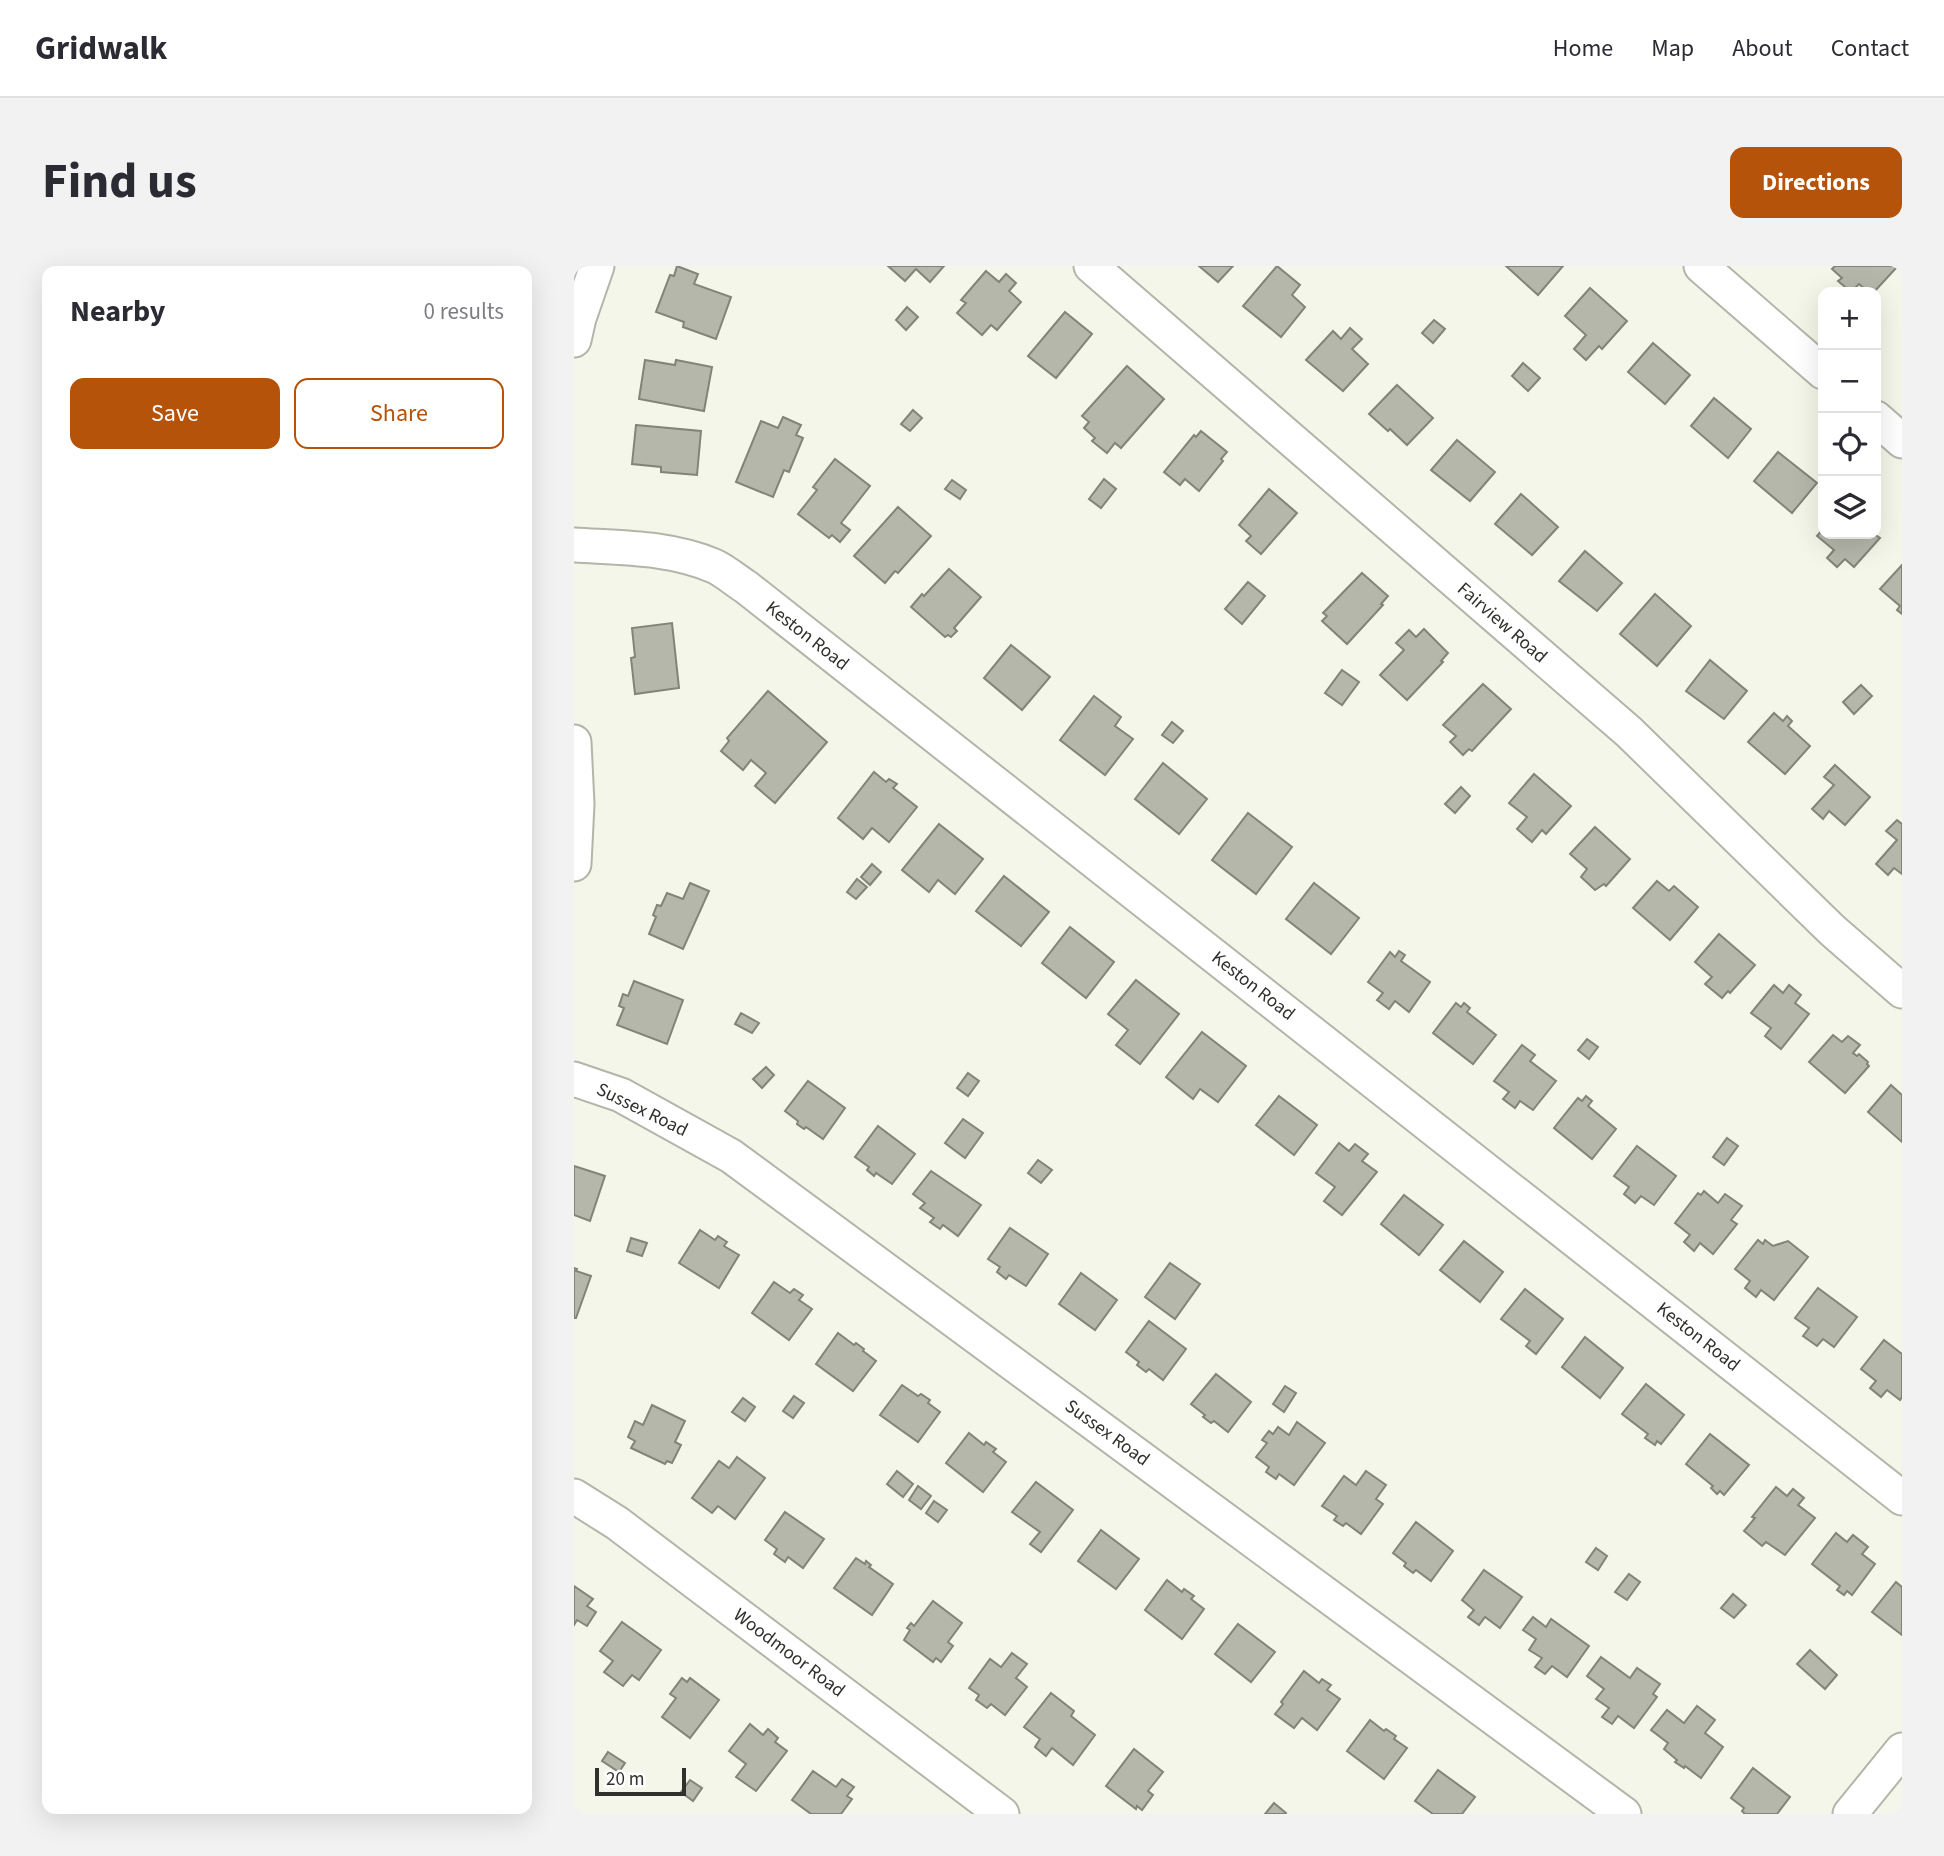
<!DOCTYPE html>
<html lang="en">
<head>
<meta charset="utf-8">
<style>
  body { margin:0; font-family:"Source Sans 3",sans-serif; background:#f2f2f3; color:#2b2b33 }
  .controls { position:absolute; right:21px; top:21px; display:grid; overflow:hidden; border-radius:14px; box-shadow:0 7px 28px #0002 }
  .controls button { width:63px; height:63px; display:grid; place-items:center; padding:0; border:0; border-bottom:2px solid #e1e1e2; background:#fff; color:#2b2b33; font:35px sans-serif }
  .scale { position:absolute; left:21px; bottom:18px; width:91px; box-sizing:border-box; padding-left:7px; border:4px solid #30302c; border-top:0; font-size:19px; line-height:24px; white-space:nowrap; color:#30302c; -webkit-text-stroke:5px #fff; paint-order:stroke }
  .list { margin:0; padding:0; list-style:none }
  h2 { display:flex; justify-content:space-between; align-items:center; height:91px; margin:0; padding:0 28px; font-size:30px }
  h2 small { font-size:23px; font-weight:400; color:#7c7c81 }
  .actions { display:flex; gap:14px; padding:21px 28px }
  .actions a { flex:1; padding:16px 0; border:2px solid #b45309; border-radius:14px; text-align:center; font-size:24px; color:#b45309 }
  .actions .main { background:#b45309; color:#fff }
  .icon { flex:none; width:38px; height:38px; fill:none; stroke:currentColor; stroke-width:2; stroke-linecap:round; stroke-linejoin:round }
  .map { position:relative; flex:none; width:1328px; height:1548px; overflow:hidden; border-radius:14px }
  header { display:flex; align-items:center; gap:42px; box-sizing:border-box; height:98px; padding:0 35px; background:#fff; border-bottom:2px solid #e1e1e2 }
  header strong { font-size:33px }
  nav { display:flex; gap:38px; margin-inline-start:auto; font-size:24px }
  .intro { display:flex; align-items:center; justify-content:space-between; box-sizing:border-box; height:168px; padding:0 42px }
  h1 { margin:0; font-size:49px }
  .button { padding:18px 32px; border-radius:14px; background:#b45309; color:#fff; font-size:24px; font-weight:700 }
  main { display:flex; gap:42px; padding:0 42px }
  aside { flex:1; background:#fff; border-radius:14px; box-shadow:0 7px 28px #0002 }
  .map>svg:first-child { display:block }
</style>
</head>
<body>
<header>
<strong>Gridwalk</strong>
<nav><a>Home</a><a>Map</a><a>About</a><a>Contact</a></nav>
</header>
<div class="intro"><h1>Find us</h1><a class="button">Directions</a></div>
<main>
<aside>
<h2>Nearby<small>0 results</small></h2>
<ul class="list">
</ul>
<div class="actions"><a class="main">Save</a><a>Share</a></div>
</aside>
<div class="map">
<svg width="1328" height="1548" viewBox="0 0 1328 1548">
  <rect width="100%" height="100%" fill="#f4f6e9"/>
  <g fill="#b5b7ab" stroke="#828478" stroke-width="2">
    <polygon points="103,0 124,8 120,18 157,31 142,73 109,61 110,56 82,46 96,9 100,10"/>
    <polygon points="314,0 370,0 356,16 342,3 331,15"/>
    <polygon points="625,0 659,0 644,16"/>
    <polygon points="703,0 726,19 718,29 731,41 707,71 669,40"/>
    <polygon points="932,0 989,0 964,29"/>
    <polygon points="1261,0 1322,0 1323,1 1300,26 1294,26 1285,18 1277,26 1264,15 1268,12 1258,3"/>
    <polygon points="412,5 425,16 432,8 442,17 435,25 447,36 423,64 417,59 408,69 383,47 392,37 387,34"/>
    <polygon points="1016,22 1053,55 1028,83 1025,80 1012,94 1000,83 1012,69 991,50"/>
    <polygon points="333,41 344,51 332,64 322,54"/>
    <polygon points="491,46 518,68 482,112 454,90"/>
    <polygon points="860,54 871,63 859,77 848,67"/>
    <polygon points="776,62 788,73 778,83 794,98 769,125 732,94 759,65 767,73"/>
    <polygon points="1079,77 1116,109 1091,138 1054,106"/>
    <polygon points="71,94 101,99 102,94 138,101 130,145 65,133"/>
    <polygon points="949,97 966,112 954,125 938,110"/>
    <polygon points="553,100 590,133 547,182 541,177 533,187 518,175 521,172 510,162 515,156 508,150"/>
    <polygon points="823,119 859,152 833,179 816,163 814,165 795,148"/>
    <polygon points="1140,132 1177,163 1154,192 1117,160"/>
    <polygon points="339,144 348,152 336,165 327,158"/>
    <polygon points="209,151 227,159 222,169 229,172 215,206 210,204 199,231 162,216 187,155 204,162"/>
    <polygon points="62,159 127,165 123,209 87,206 87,201 58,198"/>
    <polygon points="627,165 653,186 647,193 649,195 625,225 611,213 606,219 590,206 620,169 622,171"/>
    <polygon points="883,174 921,206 896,235 857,204"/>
    <polygon points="1204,186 1243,217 1218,247 1180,215"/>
    <polygon points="261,193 296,220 267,257 276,264 266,276 258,269 255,272 224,248 243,224 239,221"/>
    <polygon points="530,213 542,223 527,242 515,233"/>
    <polygon points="378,214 392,224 386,233 371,223"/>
    <polygon points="695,223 723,247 687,288 672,275 677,270 665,259"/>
    <polygon points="947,228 984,261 958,289 921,258"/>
    <polygon points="324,241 357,270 324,307 321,305 311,317 280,290"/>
    <polygon points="1249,263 1249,268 1300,268 1306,272 1280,301 1271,293 1263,301 1253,292 1260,284 1243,270"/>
    <polygon points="1011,285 1048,317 1023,345 985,315"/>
    <polygon points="1328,299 1328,348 1323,344 1326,340 1306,323"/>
    <polygon points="375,303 407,331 380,362 383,365 377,371 374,369 371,371 337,341 348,328 350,330"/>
    <polygon points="788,307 814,330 807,338 809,339 773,378 748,355 753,350 749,347"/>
    <polygon points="674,316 691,330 668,358 651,343"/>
    <polygon points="1081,328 1117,360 1083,400 1046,368"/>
    <polygon points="98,357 105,422 61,428 57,392 61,391 58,362"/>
    <polygon points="850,363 874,387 867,395 869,396 833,434 806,409 830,384 822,377 835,364 842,371"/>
    <polygon points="437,379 476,411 448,444 410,412"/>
    <polygon points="1136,394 1173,425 1150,453 1112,425"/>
    <polygon points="768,404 785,416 768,439 751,427"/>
    <polygon points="909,418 937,443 898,485 895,483 889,489 876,476 882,470 869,459"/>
    <polygon points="1287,419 1298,430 1280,448 1269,436"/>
    <polygon points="194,425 253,476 201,537 181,520 192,507 177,494 169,504 147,485 155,475 153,472"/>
    <polygon points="520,430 547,451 541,460 559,473 531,509 486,474"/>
    <polygon points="1200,447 1209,455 1213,450 1218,455 1214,460 1236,480 1211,508 1174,476"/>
    <polygon points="598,456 609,465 599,477 588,469"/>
    <polygon points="589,497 633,533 605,568 561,533"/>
    <polygon points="1261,499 1296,531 1271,559 1255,545 1249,553 1238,543 1260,519 1250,511"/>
    <polygon points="300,506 312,516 315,513 323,518 319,522 343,541 315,576 298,562 289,573 264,552"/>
    <polygon points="960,508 997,540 972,568 968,564 958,576 943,563 953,551 935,537"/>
    <polygon points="887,521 896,530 881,547 871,538"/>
    <polygon points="674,547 718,581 682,628 638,594"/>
    <polygon points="1323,554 1328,558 1328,608 1320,602 1314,609 1302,598 1323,574 1312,565"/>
    <polygon points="365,558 409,593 381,628 364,614 355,626 328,604"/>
    <polygon points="1021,561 1056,593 1032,620 1030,618 1021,624 1007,611 1013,603 996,588"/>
    <polygon points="298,598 307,606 296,619 287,611"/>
    <polygon points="430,610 475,646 447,680 402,645"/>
    <polygon points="283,613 293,621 282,633 273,626"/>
    <polygon points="1083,615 1095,625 1100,620 1124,641 1096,674 1059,642"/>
    <polygon points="116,617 135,625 109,683 75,668 82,651 79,649 83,639 87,640 93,627 109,633"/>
    <polygon points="740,617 785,652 757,688 712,653"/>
    <polygon points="496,661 540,696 512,732 468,697"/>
    <polygon points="1145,668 1181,699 1156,727 1154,725 1148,732 1131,718 1138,711 1121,696"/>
    <polygon points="825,685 831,689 827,695 856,716 835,746 821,735 815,743 803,734 809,727 794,716 816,686 821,691"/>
    <polygon points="562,714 605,748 566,798 542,779 554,764 534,748"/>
    <polygon points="60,715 109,734 93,778 43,759 50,742 45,740 49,728 54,730"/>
    <polygon points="1200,719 1209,727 1215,719 1227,729 1221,737 1235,748 1207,783 1191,770 1197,762 1177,747"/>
    <polygon points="882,737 887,741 890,737 896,742 893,746 922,769 899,798 859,767"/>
    <polygon points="167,747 185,757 178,767 161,758"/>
    <polygon points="628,766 672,800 644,836 626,823 619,833 592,811"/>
    <polygon points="1259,769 1268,776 1274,770 1286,779 1279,787 1283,790 1285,788 1294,796 1293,798 1295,800 1271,827 1235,796"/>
    <polygon points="1013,773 1024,781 1015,793 1004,784"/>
    <polygon points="948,779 961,789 956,795 982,815 959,844 946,835 941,842 929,833 935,826 920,815"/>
    <polygon points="192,801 200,809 188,822 179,813"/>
    <polygon points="394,807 405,815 394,830 383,822"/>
    <polygon points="234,815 271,842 249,873 232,861 230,863 223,858 224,855 211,845"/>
    <polygon points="1317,819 1328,829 1328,876 1294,846"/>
    <polygon points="705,830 743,859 720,889 682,859"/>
    <polygon points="1012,830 1018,835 1014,840 1042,863 1018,893 980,862 1004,832 1008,835"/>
    <polygon points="389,853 409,867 391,892 371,877"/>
    <polygon points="304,860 341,888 318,918 302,907 300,910 293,904 295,901 281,891"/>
    <polygon points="1153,872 1164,880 1150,899 1139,891"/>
    <polygon points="765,877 775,885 781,878 794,888 788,895 803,906 768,949 750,935 761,921 742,907"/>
    <polygon points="1063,880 1102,910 1080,939 1067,930 1061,937 1050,928 1055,921 1040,910"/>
    <polygon points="464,894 478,904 467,917 454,907"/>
    <polygon points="0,900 31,910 16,955 0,949"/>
    <polygon points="357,905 407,939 384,970 369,959 366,963 356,956 360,952 346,942 351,937 339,928"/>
    <polygon points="1130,925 1144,937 1151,928 1168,940 1157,954 1163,958 1139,988 1126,977 1120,985 1110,976 1116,969 1101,957 1124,927 1127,929"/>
    <polygon points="830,929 869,959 845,989 807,958"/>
    <polygon points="436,962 474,988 452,1020 435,1009 432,1013 423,1006 426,1001 414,993"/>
    <polygon points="126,964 141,974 144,970 153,976 150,980 165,989 145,1022 105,997"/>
    <polygon points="57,972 73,977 68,990 53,985"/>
    <polygon points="1184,974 1189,978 1191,974 1199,980 1214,975 1234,991 1200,1034 1187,1024 1182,1031 1171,1022 1176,1015 1161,1003"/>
    <polygon points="890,975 929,1006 906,1036 866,1004"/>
    <polygon points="596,997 626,1018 601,1053 571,1031"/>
    <polygon points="0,1002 3,1003 2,1005 17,1010 2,1052 0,1052"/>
    <polygon points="507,1007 543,1034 521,1064 485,1038"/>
    <polygon points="200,1016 216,1027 220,1023 229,1029 225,1034 238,1043 215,1074 178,1047"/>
    <polygon points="1244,1022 1283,1051 1260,1081 1249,1073 1243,1080 1229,1070 1235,1062 1221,1052"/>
    <polygon points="951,1023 989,1053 962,1088 952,1080 956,1075 927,1053"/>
    <polygon points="575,1055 612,1083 589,1114 575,1103 572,1106 563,1099 565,1096 552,1086"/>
    <polygon points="264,1067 280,1079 282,1077 290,1083 289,1085 302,1095 279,1125 242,1098"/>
    <polygon points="1011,1071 1049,1102 1026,1132 988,1101"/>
    <polygon points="1310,1074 1328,1088 1328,1131 1326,1134 1313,1124 1307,1131 1296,1122 1302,1115 1287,1103"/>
    <polygon points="642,1108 677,1136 654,1166 640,1155 637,1157 629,1151 631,1149 617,1138"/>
    <polygon points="1072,1118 1110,1149 1087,1178 1083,1175 1081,1179 1071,1172 1074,1168 1048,1148"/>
    <polygon points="328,1119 344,1130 347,1128 356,1134 354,1137 366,1146 344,1176 306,1149"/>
    <polygon points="711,1120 722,1127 710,1146 699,1138"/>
    <polygon points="220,1130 230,1137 219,1152 209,1145"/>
    <polygon points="169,1132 181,1141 171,1155 158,1146"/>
    <polygon points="78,1139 111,1155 101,1176 107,1179 98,1197 93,1195 91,1198 57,1182 61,1175 54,1171 61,1155 69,1159"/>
    <polygon points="723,1156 751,1177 720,1219 705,1208 702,1213 692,1206 695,1201 682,1191 693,1177 688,1174 695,1165 699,1168 704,1161 715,1169"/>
    <polygon points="395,1167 410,1179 412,1176 422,1183 419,1186 432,1196 409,1226 372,1197"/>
    <polygon points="1136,1168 1175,1199 1150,1229 1146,1225 1143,1228 1137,1222 1139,1220 1112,1198"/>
    <polygon points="163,1191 191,1212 161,1253 144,1240 138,1247 118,1232 145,1195 155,1202"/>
    <polygon points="323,1205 339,1218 329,1231 313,1218"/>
    <polygon points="792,1205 812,1219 802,1233 809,1238 787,1268 772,1257 769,1260 760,1254 763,1250 748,1240 770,1210 782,1219"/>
    <polygon points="462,1216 499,1244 467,1286 456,1278 466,1266 438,1246"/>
    <polygon points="344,1220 357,1230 347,1243 335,1234"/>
    <polygon points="1202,1221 1213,1230 1219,1223 1230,1232 1224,1239 1241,1252 1211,1289 1192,1276 1188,1280 1170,1265 1181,1252 1178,1251"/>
    <polygon points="360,1235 373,1244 364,1256 352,1247"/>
    <polygon points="211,1246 250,1273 229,1302 214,1291 211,1296 200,1288 203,1283 191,1274"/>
    <polygon points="842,1256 879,1285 857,1315 842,1304 839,1307 830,1300 832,1297 819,1287"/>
    <polygon points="527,1264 565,1293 542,1323 504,1295"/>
    <polygon points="1262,1267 1273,1276 1279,1269 1294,1281 1288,1288 1301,1298 1278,1329 1273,1325 1270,1329 1263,1324 1266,1320 1238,1298"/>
    <polygon points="1022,1282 1033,1290 1024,1304 1012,1296"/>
    <polygon points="282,1292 291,1298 292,1295 297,1299 295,1301 319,1318 298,1349 260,1322"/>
    <polygon points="910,1304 948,1331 926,1362 911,1351 905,1359 894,1351 900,1344 888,1334"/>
    <polygon points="1055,1308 1066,1316 1053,1334 1041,1326"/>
    <polygon points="593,1314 608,1326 610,1323 620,1330 617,1333 630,1343 608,1373 571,1344"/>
    <polygon points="1322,1316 1328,1321 1328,1369 1298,1346"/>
    <polygon points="0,1320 19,1333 13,1340 22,1346 13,1360 3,1354 0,1359"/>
    <polygon points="1159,1328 1172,1339 1160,1352 1147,1342"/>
    <polygon points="359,1335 388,1357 374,1376 379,1380 367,1396 362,1392 359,1396 330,1374 336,1364 333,1362 337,1357 340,1360"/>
    <polygon points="959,1351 972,1361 977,1353 1015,1380 993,1411 978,1400 971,1408 961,1401 968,1392 955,1384 962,1373 949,1364"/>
    <polygon points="48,1356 87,1384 65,1414 58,1409 49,1420 30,1406 39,1395 26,1385"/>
    <polygon points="664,1358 701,1386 677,1416 641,1388"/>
    <polygon points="1236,1384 1263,1409 1251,1423 1223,1398"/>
    <polygon points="438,1387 453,1398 442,1412 453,1421 431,1449 417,1438 413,1442 402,1434 405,1429 395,1422 416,1393 427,1401"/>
    <polygon points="1027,1391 1056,1412 1063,1402 1086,1418 1079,1428 1083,1431 1060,1462 1044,1450 1038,1458 1028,1451 1035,1442 1022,1433 1030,1423 1013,1410"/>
    <polygon points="730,1405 745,1417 748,1413 757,1419 753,1424 766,1433 743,1464 728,1452 720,1462 701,1448 709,1438 707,1436"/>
    <polygon points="108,1412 113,1416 116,1412 145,1434 116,1472 88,1451 102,1432 96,1428"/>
    <polygon points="477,1427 500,1445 497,1450 521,1469 499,1499 478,1482 472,1490 461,1481 466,1473 450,1461"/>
    <polygon points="1123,1440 1141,1454 1131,1467 1149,1481 1127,1512 1111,1500 1110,1502 1101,1496 1103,1494 1090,1483 1094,1477 1077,1464 1093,1444 1110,1457"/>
    <polygon points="796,1454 810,1465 812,1463 822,1470 820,1473 833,1482 810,1513 773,1485"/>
    <polygon points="176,1458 189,1469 194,1463 204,1472 201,1476 213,1485 182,1525 162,1511 172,1498 155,1485"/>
    <polygon points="560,1483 589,1506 574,1525 579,1529 568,1544 563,1540 562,1543 532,1520"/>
    <polygon points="34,1486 51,1497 45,1506 28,1495"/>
    <polygon points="1179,1502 1216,1531 1203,1548 1171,1548 1168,1545 1170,1542 1157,1532"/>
    <polygon points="864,1504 901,1531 888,1548 859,1548 841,1535"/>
    <polygon points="239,1505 262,1521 268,1513 280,1521 273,1530 278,1533 267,1548 237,1548 218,1534"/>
    <polygon points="116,1514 128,1522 119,1535 107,1526"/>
    <polygon points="700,1537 712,1547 711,1548 691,1548"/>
  </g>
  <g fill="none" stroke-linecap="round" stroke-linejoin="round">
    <g stroke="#b4b5a9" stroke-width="37">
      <g id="minor">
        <polyline points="517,0 1055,466 1258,664 1328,725"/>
        <polyline points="1127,0 1249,106"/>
        <polyline points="0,74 5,52 23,0"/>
        <polyline points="1302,152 1328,175"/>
        <path d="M 0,279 C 48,282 95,281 140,300 C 151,305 161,314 172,321 L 1328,1232"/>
        <polyline points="0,476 3,538 0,598"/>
        <polyline points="0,813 47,829 157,890 1050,1548"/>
        <polyline points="0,1230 43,1257 428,1548"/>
        <polyline points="1276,1548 1328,1484"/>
      </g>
    </g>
    <use href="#minor" stroke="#fff" stroke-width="33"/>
  </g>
  <g text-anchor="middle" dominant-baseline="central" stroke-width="5" stroke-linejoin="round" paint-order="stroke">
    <g font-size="19" fill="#30302c" stroke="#fff">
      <text transform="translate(928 357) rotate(41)">Fairview Road</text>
      <text transform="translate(233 370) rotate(38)">Keston Road</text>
      <text transform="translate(679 720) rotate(38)">Keston Road</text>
      <text transform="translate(68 844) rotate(26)">Sussex Road</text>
      <text transform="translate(1124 1071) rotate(38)">Keston Road</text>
      <text transform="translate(533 1167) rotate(36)">Sussex Road</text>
      <text transform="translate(215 1387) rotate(37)">Woodmoor Road</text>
    </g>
  </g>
</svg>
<div class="controls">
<button>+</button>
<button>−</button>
<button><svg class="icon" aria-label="locate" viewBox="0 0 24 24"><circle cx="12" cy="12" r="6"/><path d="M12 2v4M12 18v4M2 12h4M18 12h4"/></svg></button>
<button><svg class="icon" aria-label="layers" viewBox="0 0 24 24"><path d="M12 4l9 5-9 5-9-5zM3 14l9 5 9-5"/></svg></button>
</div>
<div class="scale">20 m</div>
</div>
</main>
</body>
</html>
